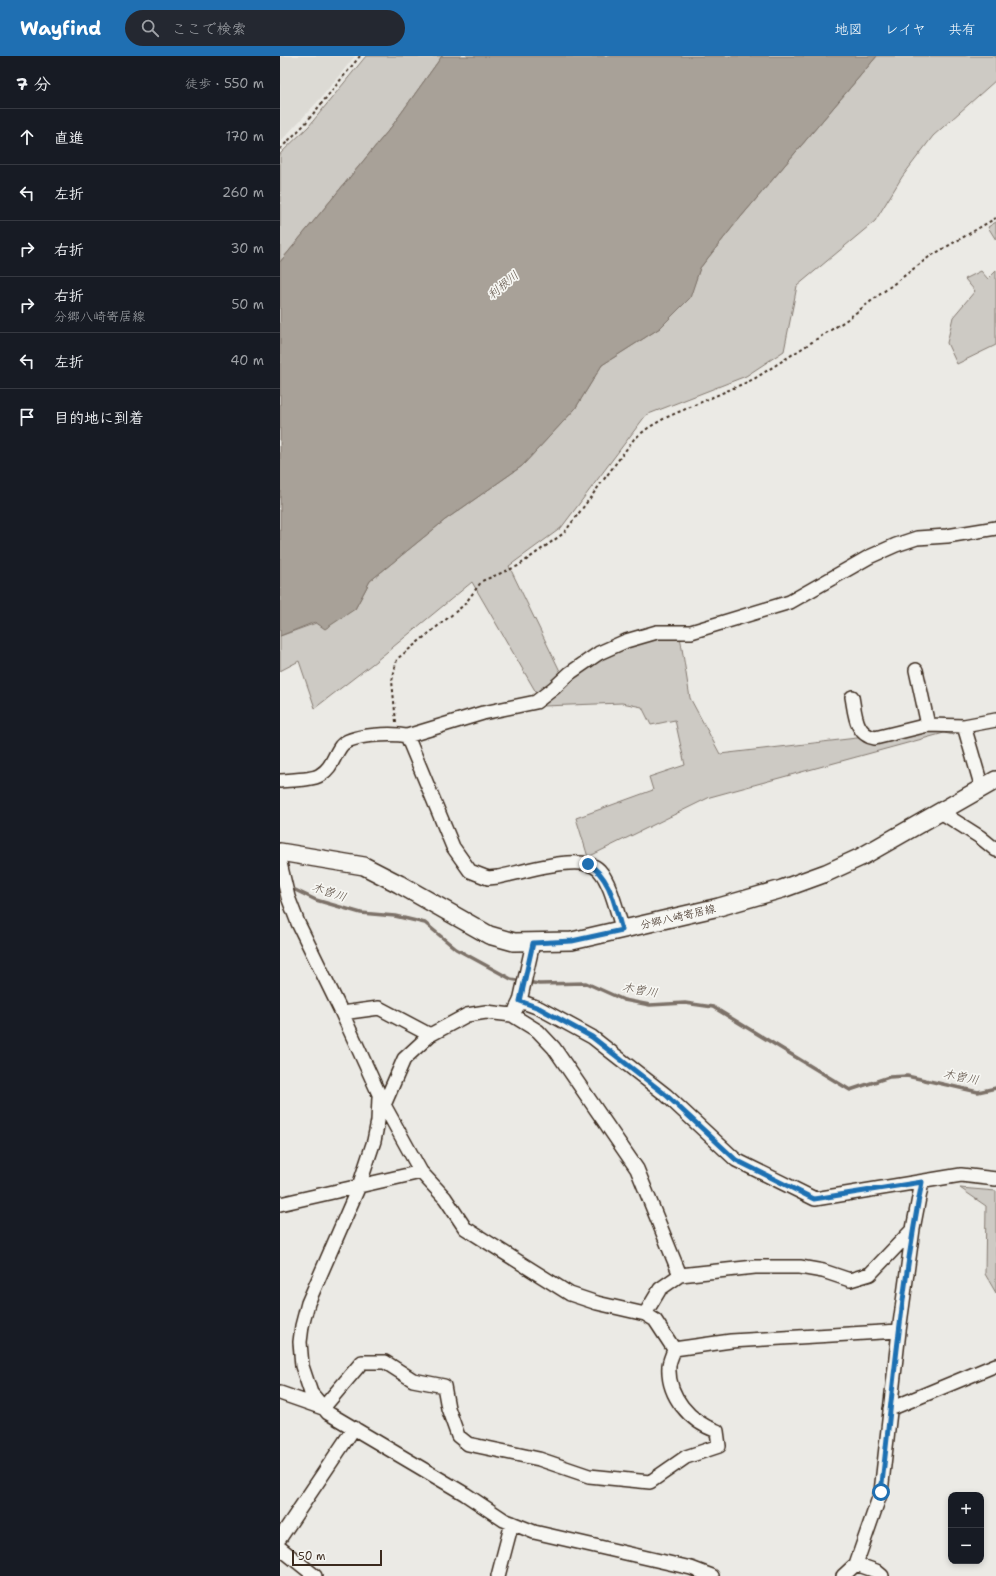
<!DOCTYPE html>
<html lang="ja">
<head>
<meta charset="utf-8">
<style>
	:root { --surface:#171b24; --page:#242831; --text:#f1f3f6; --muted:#9ea1a6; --line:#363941; --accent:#1f6fb2 }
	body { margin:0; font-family:"Shantell Sans","Klee One",sans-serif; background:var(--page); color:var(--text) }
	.controls { position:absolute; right:12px; bottom:12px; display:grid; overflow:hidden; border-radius:8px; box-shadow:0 2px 6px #0003 }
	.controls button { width:36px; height:36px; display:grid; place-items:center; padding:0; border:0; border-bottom:1px solid var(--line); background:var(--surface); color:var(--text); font:20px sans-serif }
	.scale { position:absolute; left:12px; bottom:10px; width:90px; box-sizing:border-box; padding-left:4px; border:2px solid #3b2a1e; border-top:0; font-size:11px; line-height:14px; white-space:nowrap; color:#3b2a1e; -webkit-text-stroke:3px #f6f6f2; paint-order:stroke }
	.stop { position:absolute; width:12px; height:12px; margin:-9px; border:3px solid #1f6fb2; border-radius:50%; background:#fff }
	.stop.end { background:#1f6fb2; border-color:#fff; box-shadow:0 1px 4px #0008 }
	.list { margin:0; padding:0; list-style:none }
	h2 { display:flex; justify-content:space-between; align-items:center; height:52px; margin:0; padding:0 16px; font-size:17px }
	h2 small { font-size:13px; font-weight:400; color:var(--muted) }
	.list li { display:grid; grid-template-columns:26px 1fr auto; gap:12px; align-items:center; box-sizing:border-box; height:56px; padding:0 16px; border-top:1px solid var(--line) }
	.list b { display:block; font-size:15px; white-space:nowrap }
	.list p { margin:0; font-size:13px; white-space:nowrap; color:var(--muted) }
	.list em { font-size:13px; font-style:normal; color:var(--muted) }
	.icon { flex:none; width:22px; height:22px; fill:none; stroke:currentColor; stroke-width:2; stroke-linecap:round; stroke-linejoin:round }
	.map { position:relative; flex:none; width:716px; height:1520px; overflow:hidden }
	header { display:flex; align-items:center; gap:24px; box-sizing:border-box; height:56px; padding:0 20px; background:var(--accent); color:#fff }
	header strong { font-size:19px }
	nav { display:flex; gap:22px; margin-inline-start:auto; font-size:14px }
	.search { width:280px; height:36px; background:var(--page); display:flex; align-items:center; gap:10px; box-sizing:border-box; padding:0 14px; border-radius:22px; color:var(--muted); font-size:15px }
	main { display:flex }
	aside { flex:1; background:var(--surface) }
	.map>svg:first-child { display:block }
	.built { fill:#dcdad4 }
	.green { fill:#cdcac4; stroke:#847a71 }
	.water { fill:#a8a198; stroke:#7c7167 }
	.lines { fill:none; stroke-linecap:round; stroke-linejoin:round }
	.stream { stroke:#7c7167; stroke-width:3.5 }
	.minor-casing { stroke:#3b2a1e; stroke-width:16 }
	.major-casing { stroke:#3b2a1e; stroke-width:20 }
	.path { stroke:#3b2a1e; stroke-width:2; stroke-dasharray:3 3; stroke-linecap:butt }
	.minor { stroke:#f6f6f2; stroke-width:13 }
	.major { stroke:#f6f6f2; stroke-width:17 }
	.route { stroke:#1f6fb2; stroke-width:5 }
	.labels { text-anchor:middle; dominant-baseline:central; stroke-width:3.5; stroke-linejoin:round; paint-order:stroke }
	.street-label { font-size:11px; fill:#3b2a1e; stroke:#f6f6f2 }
	.water-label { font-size:12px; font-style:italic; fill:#615449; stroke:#f6f6f2 }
</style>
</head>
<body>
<header>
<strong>Wayfind</strong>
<div class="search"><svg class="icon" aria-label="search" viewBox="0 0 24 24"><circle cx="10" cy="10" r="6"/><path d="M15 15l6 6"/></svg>ここで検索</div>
<nav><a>地図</a><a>レイヤ</a><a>共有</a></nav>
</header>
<main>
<aside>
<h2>7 分<small>徒歩 · 550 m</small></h2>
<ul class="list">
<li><svg class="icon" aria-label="ahead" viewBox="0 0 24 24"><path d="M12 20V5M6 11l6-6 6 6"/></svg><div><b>直進</b></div><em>170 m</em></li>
<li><svg class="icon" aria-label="left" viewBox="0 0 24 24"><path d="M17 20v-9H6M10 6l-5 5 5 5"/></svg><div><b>左折</b></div><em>260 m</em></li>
<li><svg class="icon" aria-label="right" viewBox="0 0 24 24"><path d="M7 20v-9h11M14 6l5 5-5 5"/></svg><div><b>右折</b></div><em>30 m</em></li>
<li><svg class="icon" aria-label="right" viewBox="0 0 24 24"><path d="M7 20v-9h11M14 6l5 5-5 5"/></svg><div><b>右折</b><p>分郷八崎寄居線</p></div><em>50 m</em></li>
<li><svg class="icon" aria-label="left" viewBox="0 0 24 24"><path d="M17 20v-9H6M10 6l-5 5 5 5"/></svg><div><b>左折</b></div><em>40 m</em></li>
<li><svg class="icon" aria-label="arrive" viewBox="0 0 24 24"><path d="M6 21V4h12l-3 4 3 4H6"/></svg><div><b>目的地に到着</b></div></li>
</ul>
</aside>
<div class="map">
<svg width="716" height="1520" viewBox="0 0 716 1520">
	<rect width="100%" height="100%" fill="#ebeae5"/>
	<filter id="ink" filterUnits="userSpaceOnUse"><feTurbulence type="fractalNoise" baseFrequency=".025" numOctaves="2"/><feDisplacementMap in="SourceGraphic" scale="8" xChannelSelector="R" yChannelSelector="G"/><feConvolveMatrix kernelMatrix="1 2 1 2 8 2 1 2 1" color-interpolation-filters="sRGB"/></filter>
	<g filter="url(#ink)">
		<path class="built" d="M0,0H75L40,43L0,86Z"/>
		<path class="green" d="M86,0H162L112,70L0,206V98L29,70Z
			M597,0H716V24L653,80L622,121L595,165L517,230L504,295L466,320L366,359L281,472L229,510L280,615L289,625L324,602L369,582L400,580L410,642L440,698L662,672L676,676L674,679L664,677L430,741L308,801L296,762L373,734L369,721L405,709L395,664L371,669L362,651L342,647L264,650L192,526L96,605L35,652L19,605L0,615V580L75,553L90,525L165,464L242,410L295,353L322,309L380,272L409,242L420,212L455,168Z
			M716,166V184L708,171Z
			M701,215L708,223L716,215V289L677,308L667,287L673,261L695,235L685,223Z
			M680,1132L716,1135V1237L705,1218L706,1150Z"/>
		<path class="water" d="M162,0H597L455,168L420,212L410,242L380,272L322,309L295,353L242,410L165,464L90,525L75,553L45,573L35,566L0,580V206L112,70Z"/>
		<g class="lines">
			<path class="stream" d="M9,831L36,844L81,857L115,860L145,867L176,893L231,923L241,925
				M247,926L259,928L306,927L344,944L370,949L405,947L433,951L570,1034L609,1021L627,1020L698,1036L716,1032"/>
			<g class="minor-casing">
				<path id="minor" d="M636,614L648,669
					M572,641C575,656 575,679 595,682L648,669L684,670L716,664
					M684,670L702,732
					M127,680L173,791L190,815L208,822L218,821C240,817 301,796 319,814C331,827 337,857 343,874
					M0,725C9,724 33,724 40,719C52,712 53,701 61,690C71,678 113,677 127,680L203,657L256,646L274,632L290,617L319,597L346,585L377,576H411L510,546L589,501L616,489L637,482L667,480L716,472
					M659,755L700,781L716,794
					M0,807L8,841L18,867L62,957L104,1049L141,1116L165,1142L185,1172L290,1238L317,1247L365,1258L375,1264L394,1293C393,1298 389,1305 389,1310C387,1340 410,1366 437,1375L439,1390L406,1401L370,1426L309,1420L259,1403L188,1388L178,1380L168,1352L164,1330L133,1324L105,1306H82L43,1352L0,1337
					M240,945L259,952L312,981L386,1039L456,1104L535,1143L681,1119L716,1123
					M236,953L240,945L253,887
					M62,957L99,952L150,979
					M99,1041L98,1065L94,1085L79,1130L28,1247L22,1270L20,1286L22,1310L31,1337L48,1357L185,1438L224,1464L254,1476L411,1512L432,1520
					M104,1049L124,1003L150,979L187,959L206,956L232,959L258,975L274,992L357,1113L400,1219L475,1211H520L543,1215L570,1224L590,1218L633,1173
					M0,1148L141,1116
					M365,1258L380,1233L400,1219
					M394,1293L451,1285L619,1275
					M610,1353L716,1309
					M0,1482L74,1372
					M0,1492L35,1520
					M576,1508L596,1515L602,1520
					M218,1520L232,1467
					M563,1520L576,1508L601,1436L619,1275L633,1173L642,1126"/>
			</g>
			<g class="major-casing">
				<path id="major" d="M0,796L84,810L119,828L209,879L234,886L292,885L439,851L502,833L546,817L581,801L716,724"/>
			</g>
			<path class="path" d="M0,93L24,69L80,0
				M116,666L112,625L117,603L184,549L202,525L238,510L284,477L354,383L368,372L385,362L474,323L565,265L649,201L716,162"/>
			<use href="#minor" class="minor"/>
			<use href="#major" class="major"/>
		</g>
	</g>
	<g class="lines" filter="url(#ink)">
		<path class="route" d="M308,808C331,821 335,851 342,874L292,885L253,887L240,945L259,952L312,981L386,1039L456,1104L534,1143L642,1126C622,1228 613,1332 601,1436"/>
	</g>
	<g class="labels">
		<g class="street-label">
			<text transform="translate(398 861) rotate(-13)">分郷八崎寄居線</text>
		</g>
		<g class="water-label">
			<text transform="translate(223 229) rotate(-40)">利根川</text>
			<text transform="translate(49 836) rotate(18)">木曽川</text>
			<text transform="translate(360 934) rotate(10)">木曽川</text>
			<text transform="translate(681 1021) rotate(11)">木曽川</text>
		</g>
	</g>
</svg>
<div class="controls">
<button>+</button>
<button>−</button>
</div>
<div class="scale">50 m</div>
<div class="stop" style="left:601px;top:1436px"></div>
<div class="stop end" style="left:308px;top:808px"></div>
</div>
</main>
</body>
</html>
